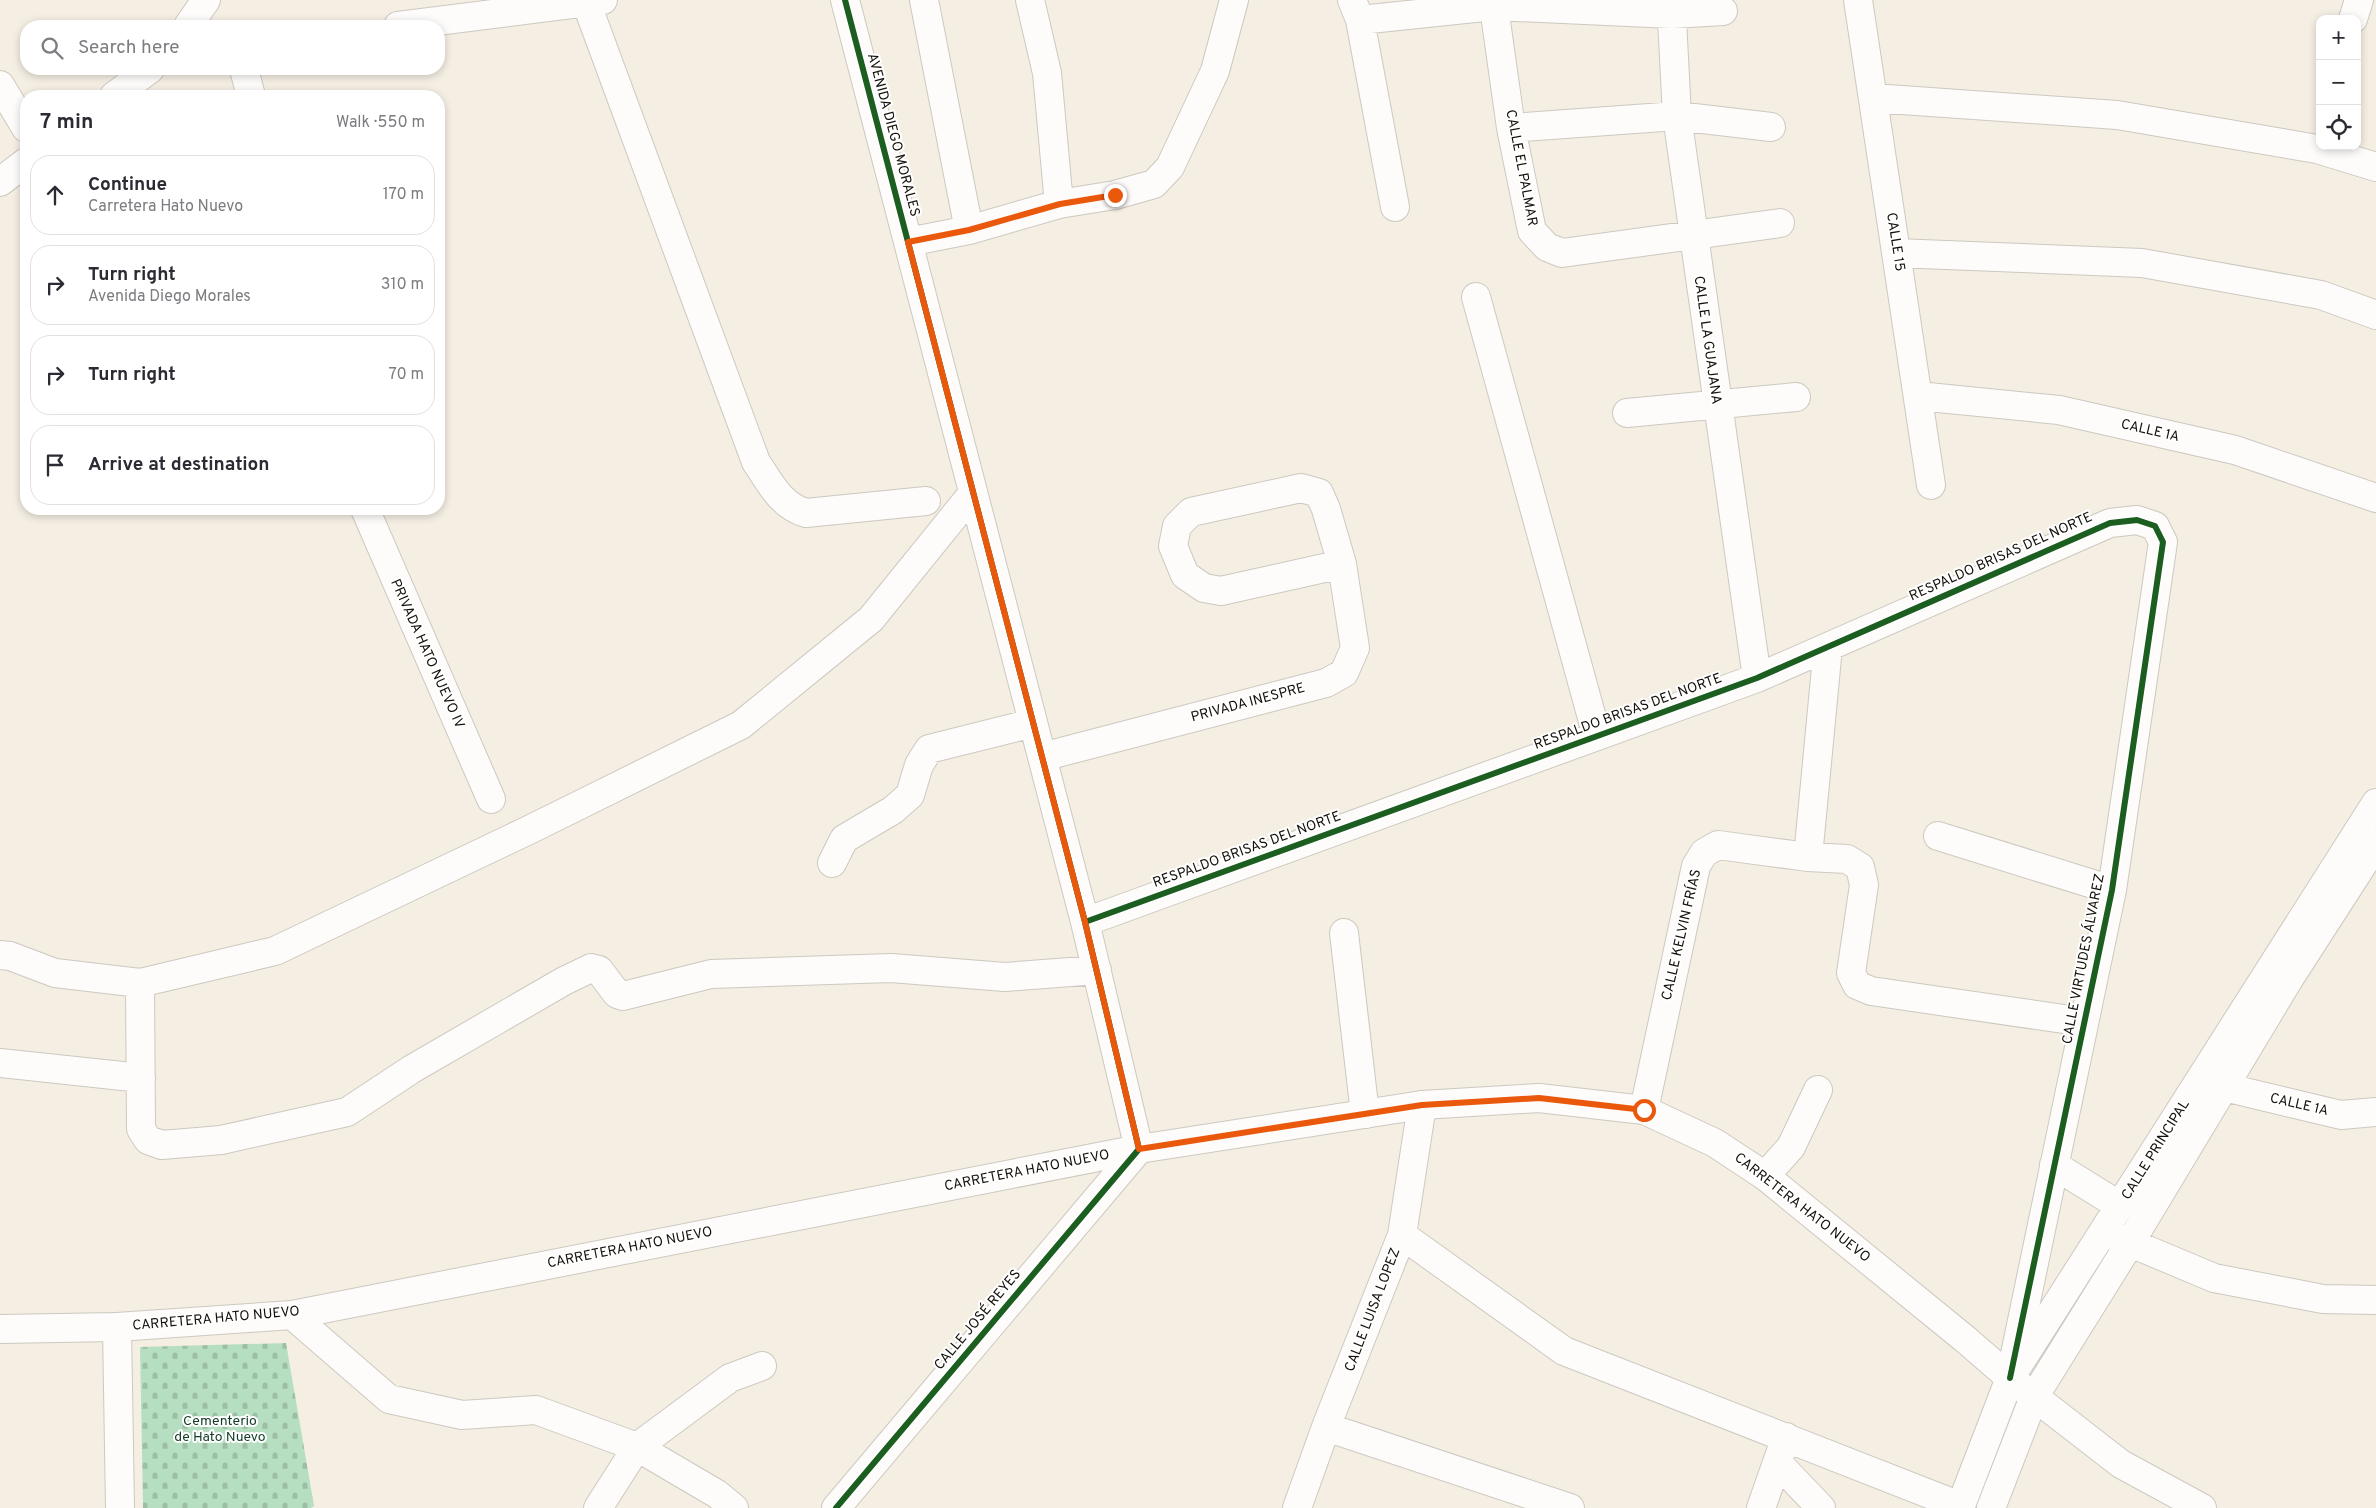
<!DOCTYPE html>
<html lang="en">
<head>
<meta charset="utf-8">
<style>
	:root { --surface:#fff; --page:#f2f2f3; --text:#2b2b33; --muted:#7c7c81; --line:#e1e1e2 }
	body { margin:0; font-family:Overpass,sans-serif; background:var(--page); color:var(--text) }
	.controls { position:absolute; right:15px; top:15px; display:grid; overflow:hidden; border-radius:10px; box-shadow:0 2px 8px #0003 }
	.controls button { width:45px; height:45px; display:grid; place-items:center; padding:0; border:0; border-bottom:1px solid var(--line); background:var(--surface); color:var(--text); font:25px sans-serif }
	.stop { position:absolute; width:15px; height:15px; margin:-11px; border:4px solid #ea580c; border-radius:50%; background:#fff }
	.stop.end { background:#ea580c; border-color:#fff; box-shadow:0 1px 5px #0008 }
	.list { margin:0; padding:0; list-style:none }
	h2 { display:flex; justify-content:space-between; align-items:center; height:65px; margin:0; padding:0 20px; font-size:21px }
	h2 small { font-size:16px; font-weight:400; color:var(--muted) }
	.list li { display:grid; grid-template-columns:32px 1fr auto; gap:15px; align-items:center; box-sizing:border-box; height:80px; margin:0 10px 10px; padding:0 10px; border:1px solid var(--line); border-radius:20px }
	.list b { display:block; font-size:19px; white-space:nowrap }
	.list p { margin:0; font-size:16px; white-space:nowrap; color:var(--muted) }
	.list em { font-size:16px; font-style:normal; color:var(--muted) }
	.icon { flex:none; width:28px; height:28px; fill:none; stroke:currentColor; stroke-width:2; stroke-linecap:round; stroke-linejoin:round }
	.map { position:relative; flex:none; width:2376px; height:1508px; overflow:hidden }
	.search { position:absolute; background:var(--surface); box-shadow:0 2px 8px #0003; left:20px; top:20px; width:425px; height:55px; display:flex; align-items:center; gap:12px; box-sizing:border-box; padding:0 18px; border-radius:20px; color:var(--muted); font-size:19px }
	.panel { position:absolute; background:var(--surface); box-shadow:0 2px 8px #0003; left:20px; top:90px; width:425px; height:425px; border-radius:20px }
	.map>svg:first-child { display:block }
	.cemetery { fill:url(#cemetery-stones) }
	.lines { fill:none; stroke-linecap:round; stroke-linejoin:round }
	.minor-casing { stroke:#cdc9c0; stroke-width:30 }
	.major-casing { stroke:#cdc9c0; stroke-width:30 }
	.minor { stroke:#fdfcfb; stroke-width:28 }
	.major { stroke:#fdfcfb; stroke-width:28 }
	.cycleway-casing { stroke:#fff; stroke-width:9 }
	.cycleway { stroke:#1b5e20; stroke-width:6 }
	.route { stroke:#ea580c; stroke-width:6 }
	.labels { text-anchor:middle; dominant-baseline:central; stroke-width:4; stroke-linejoin:round; paint-order:stroke }
	.street-label { font-size:14px; fill:#14110a; stroke:#fff }
	.park-label { font-size:14px; fill:#113c26; stroke:#fff }
</style>
</head>
<body>
<div class="map">
<svg width="2376" height="1508" viewBox="0 0 2376 1508">
	<defs>
		<pattern id="cemetery-stones" width="16" height="16" patternUnits="userSpaceOnUse" patternTransform="scale(1.25)"><rect width="16" height="16" fill="#b6dfc1"/><path d="M2 7V4a2 2 0 0 1 4 0v3zM10 15v-3a2 2 0 0 1 4 0v3z" fill="#9cbea4"/></pattern>
	</defs>
	<rect width="100%" height="100%" fill="#f4eee3"/>
	<path class="cemetery" d="M286,1343L314,1506L311,1508H143L140,1347Z"/>
	<g class="lines">
		<g class="minor-casing">
			<path id="minor" d="M924,0L969,230
				M1030,0L1047,73L1059,204
				M1352,0L1360,20L1395,207
				M1493,0L1511,128L1532,231L1547,247L1562,253L1780,223
				M1671,0L1677,116L1757,678
				M1858,0L1931,485
				M586,2L756,462C770,483 781,506 806,513L926,501
				M2353,19L2359,0
				M1360,20L1494,6L1672,14L1723,11
				M188,26L206,0
				M398,26L603,0
				M244,69L251,96
				M0,85L26,128
				M114,96L150,69
				M1873,98L2117,115L2317,149L2376,167
				M1511,128L1677,116L1771,127
				M0,182L26,162
				M908,242L969,230L1059,204L1115,195L1154,184L1170,167L1215,71L1234,0
				M1896,253L2142,263L2321,295L2376,315
				M1476,297L1597,736
				M1918,396L2059,410L2235,450L2376,498
				M1627,413L1796,397
				M365,509L491,799
				M1042,757L1326,683L1344,673L1355,648L1342,564L1326,509L1319,493L1301,488L1191,512L1177,526L1173,546L1185,575L1204,588L1221,591L1342,564
				M1938,836L2112,890
				M1808,857L1828,647
				M832,863L844,839L893,810L910,795L919,765L929,749L1033,723
				M1085,922L1757,678L2110,523L2137,520L2155,526L2163,542L2112,890L2010,1378
				M1344,933L1365,1114
				M0,955L10,956L55,973L140,983L275,951L531,829L741,725L871,619L973,493
				M140,983L141,1129L148,1140L162,1145L221,1140L347,1112L412,1069L564,981L591,968L599,970L617,994L623,996L711,974L891,968L1005,977L1097,970
				M0,1063L141,1078
				M2224,1087L2341,1115L2376,1112
				M1644,1110L1696,866L1704,853L1718,845L1808,857L1847,859L1860,867L1864,885L1851,973L1857,985L1871,991L2084,1022
				M2054,1165L2120,1206
				M1765,1176L1791,1147L1818,1090
				M1402,1235L1564,1351L1960,1506
				M2114,1236L2214,1278L2323,1299L2376,1300
				M292,1315L389,1399L462,1415L536,1410L637,1447L717,1494L734,1508
				M117,1327L120,1508
				M1326,1427L1570,1508
				M1777,1462L1821,1508
				M598,1508L637,1447L730,1378L762,1366
				M836,1508L1139,1149L1085,922L845,0
				M1297,1508L1326,1427L1402,1235L1422,1105
				M1761,1508L1786,1437
				M1960,1508L2010,1378L2376,803
				M1991,1508L2034,1397L2130,1243L2289,979L2376,844"/>
		</g>
		<g class="major-casing">
			<path id="major" d="M0,1329L117,1327L292,1315L1139,1149L1422,1105L1539,1098L1644,1110L1715,1143L1765,1176L1965,1339L2010,1378L2121,1464L2202,1508"/>
		</g>
		<use href="#minor" class="minor"/>
		<use href="#major" class="major"/>
		<g class="cycleway-casing">
			<path id="cycleway" d="M1085,922L1757,678L2110,523L2137,520L2155,526L2163,542L2112,890L2010,1378
				M836,1508L1139,1149L1085,922L845,0"/>
		</g>
		<use href="#cycleway" class="cycleway"/>
	</g>
	<g class="lines">
		<path class="route" d="M1115,195L1060,204L969,230L908,242L1085,922L1139,1149L1422,1105L1539,1098L1644,1110"/>
	</g>
	<g class="labels">
		<g class="street-label">
			<text transform="translate(893 135) rotate(75)">AVENIDA DIEGO MORALES</text>
			<text transform="translate(1521 168) rotate(79)">CALLE EL PALMAR</text>
			<text transform="translate(1895 242) rotate(81)">CALLE 15</text>
			<text transform="translate(1707 340) rotate(82)">CALLE LA GUAJANA</text>
			<text transform="translate(2150 431) rotate(13)">CALLE 1A</text>
			<text transform="translate(2001 557) rotate(-24)">RESPALDO BRISAS DEL NORTE</text>
			<text transform="translate(427 654) rotate(66)">PRIVADA HATO NUEVO IV</text>
			<text transform="translate(1248 703) rotate(-15)">PRIVADA INESPRE</text>
			<text transform="translate(1628 712) rotate(-20)">RESPALDO BRISAS DEL NORTE</text>
			<text transform="translate(1247 850) rotate(-20)">RESPALDO BRISAS DEL NORTE</text>
			<text transform="translate(1682 935) rotate(-77)">CALLE KELVIN FRÍAS</text>
			<text transform="translate(2084 959) rotate(-79)">CALLE VIRTUDES ÁLVAREZ</text>
			<text transform="translate(2299 1105) rotate(13)">CALLE 1A</text>
			<text transform="translate(2156 1150) rotate(-58)">CALLE PRINCIPAL</text>
			<text transform="translate(1027 1171) rotate(-11)">CARRETERA HATO NUEVO</text>
			<text transform="translate(1802 1208) rotate(38)">CARRETERA HATO NUEVO</text>
			<text transform="translate(630 1248) rotate(-11)">CARRETERA HATO NUEVO</text>
			<text transform="translate(1373 1310) rotate(-69)">CALLE LUISA LOPEZ</text>
			<text transform="translate(216 1319) rotate(-5)">CARRETERA HATO NUEVO</text>
			<text transform="translate(978 1320) rotate(-50)">CALLE JOSÉ REYES</text>
		</g>
		<g class="park-label">
			<text x="220" y="1421">Cementerio<tspan x="220" dy="16">de Hato Nuevo</tspan></text>
		</g>
	</g>
</svg>
<div class="controls">
<button>+</button>
<button>−</button>
<button><svg class="icon" aria-label="locate" viewBox="0 0 24 24"><circle cx="12" cy="12" r="6"/><path d="M12 2v4M12 18v4M2 12h4M18 12h4"/></svg></button>
</div>
<div class="stop" style="left:1644px;top:1110px"></div>
<div class="stop end" style="left:1115px;top:195px"></div>
<div class="search"><svg class="icon" aria-label="search" viewBox="0 0 24 24"><circle cx="10" cy="10" r="6"/><path d="M15 15l6 6"/></svg>Search here</div>
<section class="panel">
<h2>7 min<small>Walk · 550 m</small></h2>
<ul class="list">
<li><svg class="icon" aria-label="ahead" viewBox="0 0 24 24"><path d="M12 20V5M6 11l6-6 6 6"/></svg><div><b>Continue</b><p>Carretera Hato Nuevo</p></div><em>170 m</em></li>
<li><svg class="icon" aria-label="right" viewBox="0 0 24 24"><path d="M7 20v-9h11M14 6l5 5-5 5"/></svg><div><b>Turn right</b><p>Avenida Diego Morales</p></div><em>310 m</em></li>
<li><svg class="icon" aria-label="right" viewBox="0 0 24 24"><path d="M7 20v-9h11M14 6l5 5-5 5"/></svg><div><b>Turn right</b></div><em>70 m</em></li>
<li><svg class="icon" aria-label="arrive" viewBox="0 0 24 24"><path d="M6 21V4h12l-3 4 3 4H6"/></svg><div><b>Arrive at destination</b></div></li>
</ul>
</section>
</div>
</body>
</html>
